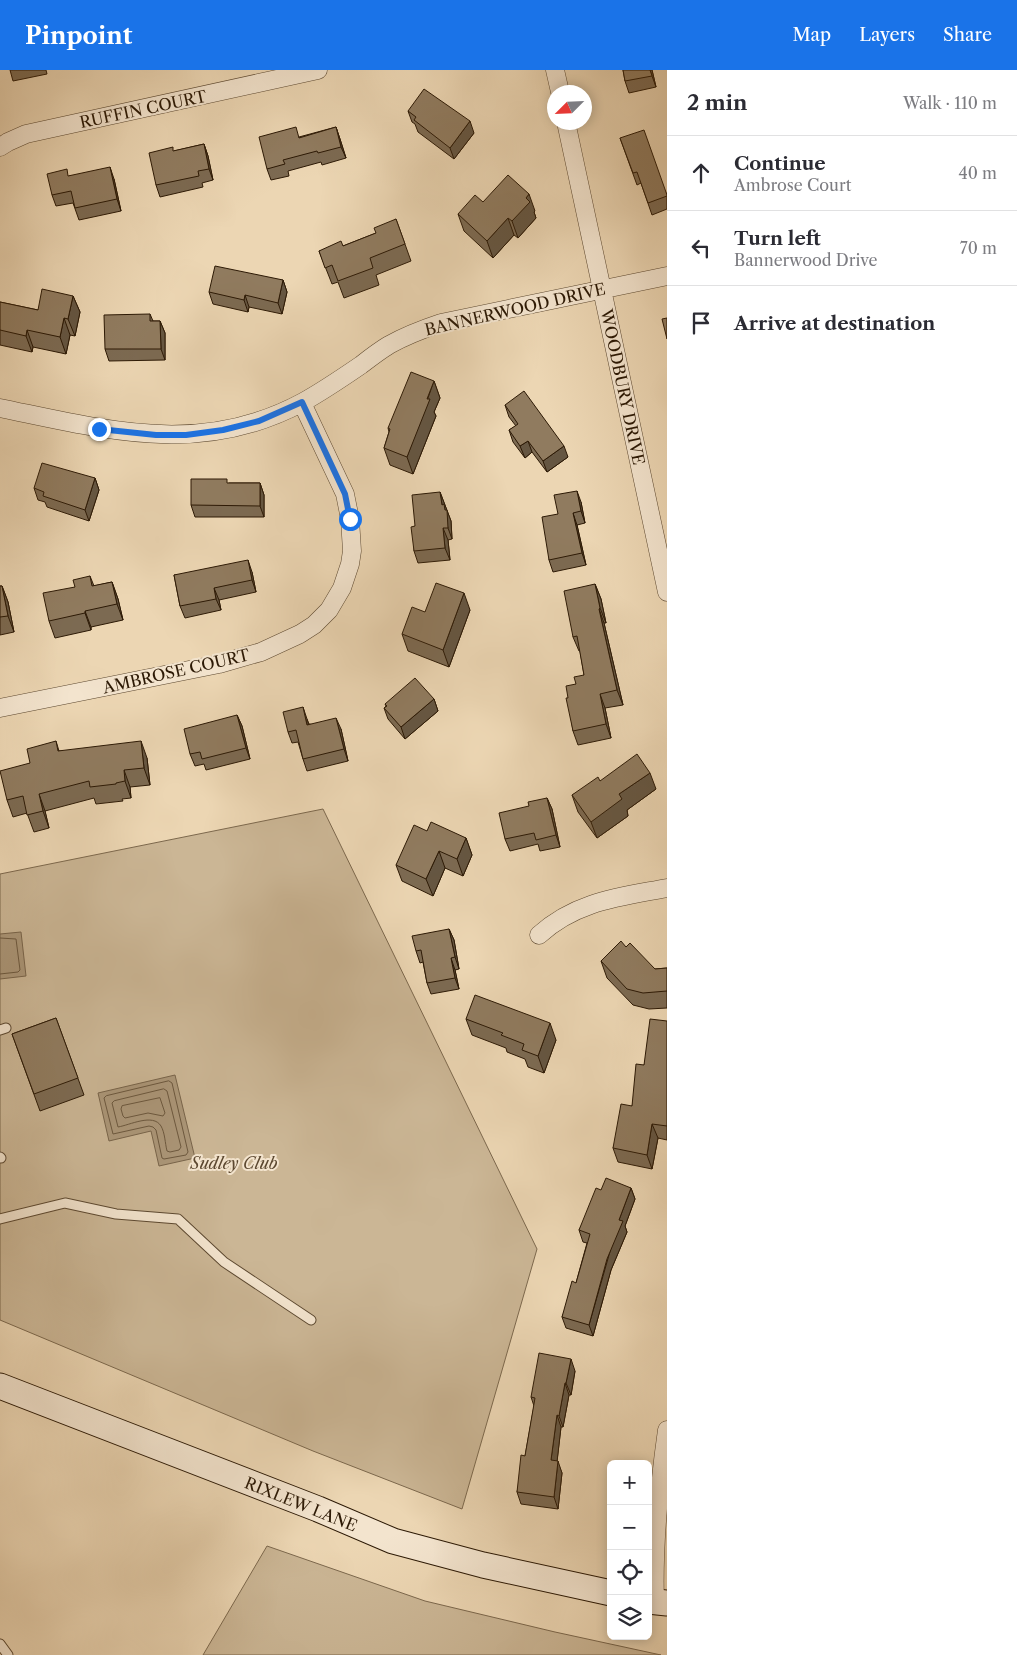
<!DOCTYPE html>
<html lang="en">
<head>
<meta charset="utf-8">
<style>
	:root { --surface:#fff; --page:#f7f7f7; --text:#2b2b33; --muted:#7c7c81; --line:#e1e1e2; --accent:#1a73e8 }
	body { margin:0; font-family:"Libre Caslon Text",serif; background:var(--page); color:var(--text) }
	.controls { position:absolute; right:15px; bottom:15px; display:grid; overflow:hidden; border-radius:8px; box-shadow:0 2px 12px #0003 }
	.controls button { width:45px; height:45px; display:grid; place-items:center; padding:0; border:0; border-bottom:1px solid var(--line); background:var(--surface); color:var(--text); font:25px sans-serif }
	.compass { position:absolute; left:547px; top:15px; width:45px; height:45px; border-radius:50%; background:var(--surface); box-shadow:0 2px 12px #0003; rotate:246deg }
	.stop { position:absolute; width:15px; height:15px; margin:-11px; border:4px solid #1a73e8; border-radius:50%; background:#fff }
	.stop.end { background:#1a73e8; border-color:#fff; box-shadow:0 1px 5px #0008 }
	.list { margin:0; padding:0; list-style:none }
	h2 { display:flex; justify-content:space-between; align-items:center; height:65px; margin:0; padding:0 20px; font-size:21px }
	h2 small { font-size:16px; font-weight:400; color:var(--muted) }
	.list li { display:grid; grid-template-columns:32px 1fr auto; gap:15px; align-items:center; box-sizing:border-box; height:75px; padding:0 20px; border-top:1px solid var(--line) }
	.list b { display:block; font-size:19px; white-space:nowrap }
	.list p { margin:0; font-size:16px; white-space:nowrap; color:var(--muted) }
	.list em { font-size:16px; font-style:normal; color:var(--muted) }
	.icon { flex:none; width:28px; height:28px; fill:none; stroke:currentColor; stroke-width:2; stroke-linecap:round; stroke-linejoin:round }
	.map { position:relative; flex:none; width:667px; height:1585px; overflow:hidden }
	header { display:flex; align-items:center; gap:30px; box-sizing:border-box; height:70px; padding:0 25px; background:var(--accent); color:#fff }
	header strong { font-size:24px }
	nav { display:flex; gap:28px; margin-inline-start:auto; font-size:18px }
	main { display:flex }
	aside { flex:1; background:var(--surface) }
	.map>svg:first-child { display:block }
	.green { fill:#cbb695; stroke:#7c684d }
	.water { fill:#ab9678; stroke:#78644a }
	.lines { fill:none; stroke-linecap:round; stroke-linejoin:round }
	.shore { stroke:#6c583e; stroke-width:1 }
	.lane-casing { stroke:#5c4830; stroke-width:11 }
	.street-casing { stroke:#5c4830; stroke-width:19 }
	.secondary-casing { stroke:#2c1905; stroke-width:27 }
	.lane { stroke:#f3e4ce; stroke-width:9 }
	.street { stroke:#f3e4ce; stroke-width:18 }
	.secondary { stroke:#f3e4ce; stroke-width:25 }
	.wall { fill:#7c6a52; stroke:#2c1905 }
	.shaded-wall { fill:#655642; stroke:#2c1905 }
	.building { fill:#907b5f; stroke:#2c1905 }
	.route { stroke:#1a73e8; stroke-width:6 }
	.labels { text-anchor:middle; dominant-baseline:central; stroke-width:4; stroke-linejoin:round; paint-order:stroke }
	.street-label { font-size:16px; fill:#2c1905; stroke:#f3e4ce }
	.park-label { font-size:16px; font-style:italic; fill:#5c4830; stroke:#f3e4ce }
</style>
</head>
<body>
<header>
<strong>Pinpoint</strong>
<nav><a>Map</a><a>Layers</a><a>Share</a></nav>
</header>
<main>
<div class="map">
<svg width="667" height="1585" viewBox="0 0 667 1585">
	<rect width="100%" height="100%" fill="#ecd6b3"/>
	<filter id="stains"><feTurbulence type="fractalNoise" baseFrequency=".004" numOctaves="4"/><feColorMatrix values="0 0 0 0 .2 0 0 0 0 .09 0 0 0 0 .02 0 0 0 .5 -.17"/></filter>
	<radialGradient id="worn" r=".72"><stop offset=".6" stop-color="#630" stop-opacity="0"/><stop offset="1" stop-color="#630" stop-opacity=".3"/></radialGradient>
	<path class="green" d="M323,739L537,1179L462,1439L313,1381L0,1250V804Z
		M267,1476L425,1531L555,1562L661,1585H203Z"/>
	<path class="water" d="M21,862L26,906L0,909V864Z
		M175,1005L195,1088L159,1096L151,1061L109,1071L98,1023Z"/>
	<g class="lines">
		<path class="shore" d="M0,868L16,869L20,900L18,902L0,904
			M169,1011L172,1013L188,1082L186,1085L164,1089L162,1088L156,1060L153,1057L149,1056L113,1064L104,1028L106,1026Z
			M164,1019L167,1021L181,1077L179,1080L170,1082L167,1081C165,1073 165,1063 161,1056C153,1043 130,1055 118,1057L112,1033L114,1031Z
			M160,1028L165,1043L163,1046L148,1043L125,1048L123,1046L121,1039L122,1036Z"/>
		<g class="lane-casing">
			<path id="lane" d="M0,960L6,958
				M0,1087L1,1088
				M0,1149L65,1133L116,1144L178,1149L224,1192L311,1250
				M0,1574L8,1585"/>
		</g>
		<g class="street-casing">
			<path id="street" d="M555,0L560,22
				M566,52L667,522
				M0,77L8,72L26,64L318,0
				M0,338C107,360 201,387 303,332C323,321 342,308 361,295C370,288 379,281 389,275C405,266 423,259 441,253L667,206
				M0,638L219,594L261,582L300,564L314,555L329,540L342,518L350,494L352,481L350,449L345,424L302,333
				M539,865C576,831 620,827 667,818
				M655,1532C653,1475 659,1417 667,1360"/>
		</g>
		<g class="secondary-casing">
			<path id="secondary" d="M0,1316L318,1439L393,1471L483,1495L611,1523
				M648,1531L667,1533"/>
		</g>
		<use href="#lane" class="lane"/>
		<use href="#street" class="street"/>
		<use href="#secondary" class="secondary"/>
	</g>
	<path class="wall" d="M10,0H46L47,4L13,11Z
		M623,0H652L656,17L629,23L625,11Z
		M408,41L474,63L454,89L418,62L415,54L412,52Z
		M336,57L340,69L346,88L322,95L321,92L288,101L289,106L271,110L267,99L299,67Z
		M620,68L667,124V139L652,145L641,113L637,115Z
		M204,74L208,86L213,110L202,113L203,117L160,127L156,115L174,81Z
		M69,106L114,109L121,141L79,150L73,133L56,136L52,125Z
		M483,132L535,141L534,142L536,148L518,168L514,165L493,188L464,161L458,144Z
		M396,149L411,191L376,205L379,215L344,228L338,212L332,214L319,181L343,176L376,163Z
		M283,210L287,222L282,244L249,237L248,242L213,234L209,222Z
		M73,226L80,242L75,266L70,265L66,284L33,277L32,282L0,275V232L38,240Z
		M150,244L153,251H160L165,263V290L109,291L105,279Z
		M434,311L440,328L434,342L436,346L413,404L390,395L384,378L389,362L388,358Z
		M505,335L568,387L547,402L532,382L525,388L513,372L509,360L516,356L509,347Z
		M95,408L99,420L89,451L47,437L45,432L38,430L34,418Z
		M229,413H260L264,425V447H195L191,435Z
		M440,422L451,451L452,469L448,470L450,490L418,493L414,481L415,456Z
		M581,432L585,453L577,455L586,495L553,502L549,490L558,444Z
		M252,502L256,522L219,530L221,540L185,548L180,536L174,505Z
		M90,506L94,516L112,512L118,529L123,550L91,557V560L55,568L49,551L75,517Z
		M595,514L601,529L606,553H604L623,635L605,638L611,668L578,675L573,661L568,628L576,614L584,605L580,581H579L573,567Z
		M0,516H2L8,532L14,562L0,565Z
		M470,540L449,597L408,581L402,564L425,542Z
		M434,629L438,641L405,669L388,649L384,638L386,636L385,634Z
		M237,645L242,656L250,689L206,700L204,694L195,696L190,684Z
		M307,649L309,654L341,659L348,691L307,701L303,689L298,672L292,673L288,662Z
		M56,671L59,681L147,688L150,715L130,717L131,728L122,729L123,731L96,734L94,728L45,741L49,758L34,762L27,743L13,747L7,730L30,693Z
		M600,711L656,719L627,740L628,746L597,768L578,742L572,725Z
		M547,728L552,739L560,777L540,781L538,774L510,781L505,769L529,736Z
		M427,761L466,768L472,785L463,806L445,798L433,826L402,811L396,795Z
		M449,859L454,870L459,899L455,900L459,919L431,924L427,913L423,892L420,893L416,881Z
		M626,877L655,899L667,898V938L649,939L633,935L607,908L601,891Z
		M56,948L84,1025L40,1041L12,964Z
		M466,949L556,970L544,1003L528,997L525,989L507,982L506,978L472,965Z
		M667,951V1070L658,1068L652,1099L618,1092L613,1078L632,1036L644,995Z
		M631,1118L635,1129L625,1156L627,1162L611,1200L593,1266L566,1258L562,1247L576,1213L587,1173L583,1172L579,1160L601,1120Z
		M575,1301L571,1325H569L563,1357H561L557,1391L562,1403L558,1439L521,1434L517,1422L525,1386L534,1336L531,1327Z"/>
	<path class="shaded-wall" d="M650,0H652L656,17L652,6Z
		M470,51L474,63L454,89L450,78Z
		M336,57L340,69L346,88L341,77Z
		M204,74L208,86L213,110L209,99Z
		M110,97L114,109L121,141L117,129Z
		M529,124L535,141L534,142L536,148L518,168L512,151L526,128Z
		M508,148L514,165L493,188L487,171Z
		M283,210L287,222L282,244L278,233Z
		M245,225L249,237L248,242L244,230Z
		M73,226L80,242L75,266L68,249Z
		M64,248L70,265L66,284L60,267Z
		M160,251L165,263V290L161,279Z
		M27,260L33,277L32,282L26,266Z
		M434,311L440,328L434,342L436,346L413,404L407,387Z
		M528,371L532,382L525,388L520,376Z
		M564,376L568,387L547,402L543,391Z
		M95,408L99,420L89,451L85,440Z
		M260,413L264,425V447L260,436Z
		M577,421L581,432L585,453L581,441Z
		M440,422L451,451L452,469L448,458L442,435Z
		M573,443L577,455L586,495L582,483Z
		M443,458L448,470L450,490L445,478Z
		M248,490L252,502L256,522L252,510Z
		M112,512L118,529L123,550L117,534Z
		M595,514L601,529L606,553L600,538Z
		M2,516L8,532L14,562L8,546Z
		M214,518L219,530L221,540L216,529Z
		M464,523L470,540L449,597L443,580Z
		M599,539L604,553L623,635L617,620Z
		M85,541L91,557V560L85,543Z
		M600,624L605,638L611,668L606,654Z
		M434,629L438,641L405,669L401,657Z
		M303,637L307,649L312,666L307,655Z
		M237,645L242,656L250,689L246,678Z
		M336,648L341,659L348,691L344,679Z
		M141,671L147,688L150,715L144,698Z
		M124,700L130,717L131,728L125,711Z
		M650,703L656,719L627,740L628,746L597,768L591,752L619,724Z
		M39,724L45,741L49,758L43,741Z
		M547,728L552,739L560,777L556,765Z
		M466,768L472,785L463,806L457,789Z
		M439,781L445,798L433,826L426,809Z
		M449,859L454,870L459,899L455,887Z
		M451,888L455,900L459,919L455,908Z
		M550,953L556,970L544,1003L538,986Z
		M652,1054L658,1068L652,1099L647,1085Z
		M631,1118L635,1129L625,1156L627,1162L611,1200L593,1266L589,1255L619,1150Z
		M571,1289L575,1301L571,1325L566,1313Z
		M565,1313L569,1325L563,1357L559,1346Z
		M557,1345L561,1357L556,1401L551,1390Z
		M558,1391L562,1403L558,1439L554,1427Z"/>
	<path class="building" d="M623,0H650L652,6L625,11Z
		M424,19L470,51L450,78L414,50L416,47L408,41Z
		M296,57L299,68L336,57L341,77L318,83L317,81L283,90L285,94L267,99L259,67Z
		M644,60L667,125V126L648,133L637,102L633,103L620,68Z
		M204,74L209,99L198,101L199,106L156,115L149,83L173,77V81Z
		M110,97L117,129L75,138L71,121L52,125L47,104L67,99L68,106Z
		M508,105L529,124L526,128L530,132L512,151L508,148L487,171L458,144L475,125L483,132Z
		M396,149L405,174L370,188L373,198L338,211L332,195L325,198L319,181L341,171L343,176L376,163L374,158Z
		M215,196L283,210L278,233L245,225L244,230L209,222Z
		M42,219L73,226L68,249L64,248L60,267L27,260L26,266L0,260V232L38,240Z
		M150,244V251H160L161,279H105L104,245Z
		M667,248V269L662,249Z
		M411,302L434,311L427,329H430L407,387L384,378L390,359L388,358Z
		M524,321L564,376L543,391L528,371L520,376L509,360L518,354L505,335Z
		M42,393L95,408L85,440L43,426L44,422L34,418Z
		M191,409H227V413H260V436L191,435Z
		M577,421L581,441L573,443L582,483L549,490L542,447L558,444L554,425Z
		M440,422L442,435L444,434L445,440H447L448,458H443L445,478L414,481L411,457L415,456L412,425Z
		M248,490L252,510L214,518L216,529L180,536L174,505Z
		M90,506L92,516L112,512L117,534L85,541V543L49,551L43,523L75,517L73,510Z
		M436,513L464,523L443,580L402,564L412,537L425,542Z
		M595,514L600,538L599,539L617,620L600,624L606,654L573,661L566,628H568L566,616L576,614L574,607L584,605L577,566L573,567L564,521Z
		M0,516H2L8,546L0,547Z
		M415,608L434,629L401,657L384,638L387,636L385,634Z
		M303,637L307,655L336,648L344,679L303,689L296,660L288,662L283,642Z
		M237,645L246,678L202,689L200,682L190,684L184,659Z
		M56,671L58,681L141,671L144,698L124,700L125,711L116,713V714L90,717L89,711L39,724L43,741L27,745L23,726L7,730L0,701L30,693L27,679Z
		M637,684L650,703L619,724L622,729L591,752L572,725L598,707L600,711Z
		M547,728L556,765L536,770L534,763L505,769L499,743L529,736L528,732Z
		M431,752L466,768L457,789L439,781L426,809L396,795L414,755L427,761Z
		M449,859L455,887L451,888L455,908L427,913L421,880L416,881L412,866Z
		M621,871L626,877L630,873L655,899L667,898V921L643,923L627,919L601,891Z
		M475,925L550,953L538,986L522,980L524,974L501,965L503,963L466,949Z
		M56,948L78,1008L34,1024L12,964Z
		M650,949L667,951V1056L652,1054L647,1085L613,1078L621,1034L632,1036L636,994L644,995Z
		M606,1108L631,1118L619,1150L623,1151L607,1189L589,1255L562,1247L572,1211L576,1213L590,1164L579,1160L596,1118L601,1120Z
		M539,1283L571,1289L566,1313H565L559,1346L557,1345L551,1390L558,1391L554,1427L517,1422L521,1385L525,1386L535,1328L531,1327Z"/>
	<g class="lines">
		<path class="route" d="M99,359L156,365H186L223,360L259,351L302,332L345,424L350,449"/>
	</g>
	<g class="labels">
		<g class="street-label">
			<text transform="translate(143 39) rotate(-12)">RUFFIN COURT</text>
			<text transform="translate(515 239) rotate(-13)">BANNERWOOD DRIVE</text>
			<text transform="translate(623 317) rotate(78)">WOODBURY DRIVE</text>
			<text transform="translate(176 601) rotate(-13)">AMBROSE COURT</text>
			<text transform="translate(301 1434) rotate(22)">RIXLEW LANE</text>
		</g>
		<g class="park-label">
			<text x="234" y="1093">Sudley Club</text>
		</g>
	</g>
	<rect width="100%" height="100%" filter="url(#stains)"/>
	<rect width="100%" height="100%" fill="url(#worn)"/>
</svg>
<div class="controls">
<button>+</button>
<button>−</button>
<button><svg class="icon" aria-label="locate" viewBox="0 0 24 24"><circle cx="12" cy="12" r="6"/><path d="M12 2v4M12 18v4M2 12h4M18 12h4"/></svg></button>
<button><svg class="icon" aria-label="layers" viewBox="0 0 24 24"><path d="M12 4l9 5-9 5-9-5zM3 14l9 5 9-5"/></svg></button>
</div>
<svg class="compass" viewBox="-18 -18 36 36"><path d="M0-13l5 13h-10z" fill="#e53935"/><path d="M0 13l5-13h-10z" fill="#7c7c81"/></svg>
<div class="stop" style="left:350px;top:449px"></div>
<div class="stop end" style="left:99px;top:359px"></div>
</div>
<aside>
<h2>2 min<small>Walk · 110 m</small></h2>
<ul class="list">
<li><svg class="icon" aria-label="ahead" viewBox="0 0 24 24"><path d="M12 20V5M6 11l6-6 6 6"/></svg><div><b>Continue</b><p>Ambrose Court</p></div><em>40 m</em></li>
<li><svg class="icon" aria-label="left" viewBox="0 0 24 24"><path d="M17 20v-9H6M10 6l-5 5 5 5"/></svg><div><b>Turn left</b><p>Bannerwood Drive</p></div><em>70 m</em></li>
<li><svg class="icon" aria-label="arrive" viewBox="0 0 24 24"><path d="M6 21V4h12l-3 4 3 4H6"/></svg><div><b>Arrive at destination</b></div></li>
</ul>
</aside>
</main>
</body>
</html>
